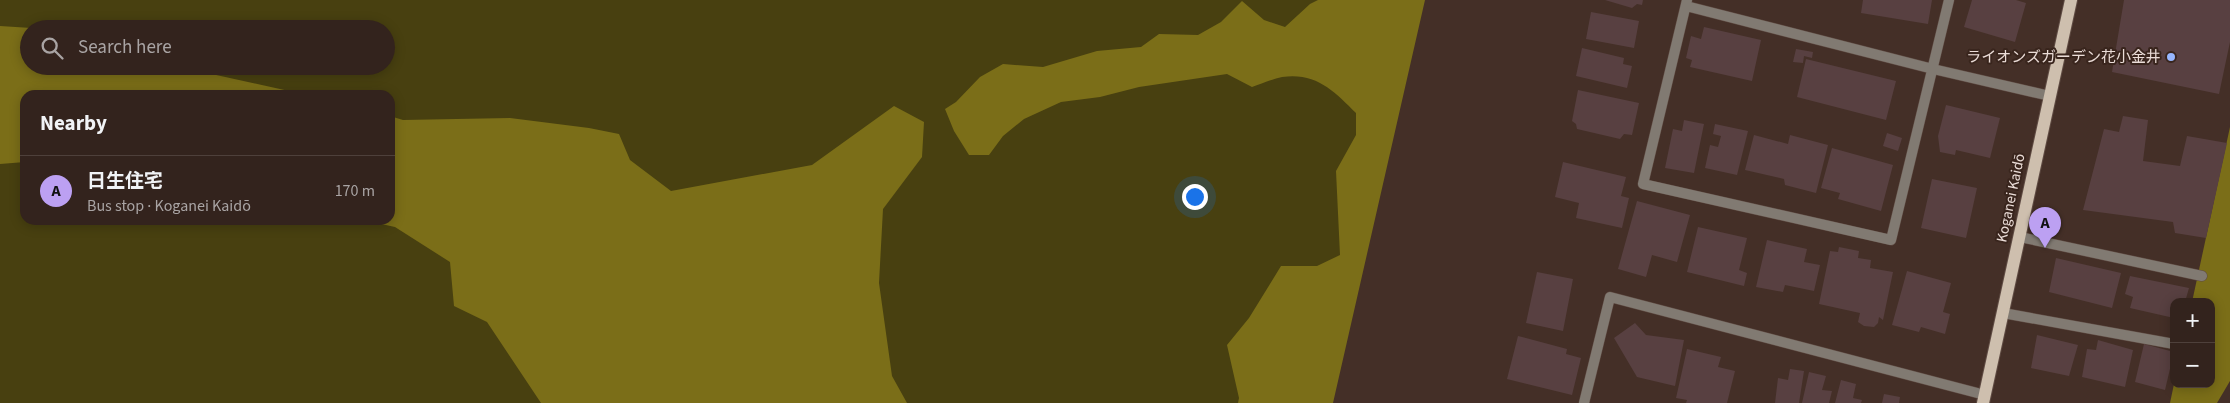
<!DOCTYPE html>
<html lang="en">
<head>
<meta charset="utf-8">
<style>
	:root { --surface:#33231d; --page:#3b2b26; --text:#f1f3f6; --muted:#a9a4a4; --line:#4e403b; --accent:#bca0f2 }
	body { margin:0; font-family:"Source Sans 3","Noto Sans JP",sans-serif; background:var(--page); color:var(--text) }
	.controls { position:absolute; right:15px; bottom:15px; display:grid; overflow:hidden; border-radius:10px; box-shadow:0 2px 12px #0003 }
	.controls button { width:45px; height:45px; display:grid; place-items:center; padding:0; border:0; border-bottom:1px solid var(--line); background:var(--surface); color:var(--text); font:25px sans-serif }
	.you { position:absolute; left:1194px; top:196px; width:18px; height:18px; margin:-12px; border:4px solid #fff; border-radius:50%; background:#1a73e8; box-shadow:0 0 0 8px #1a73e833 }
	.badge { display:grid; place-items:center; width:32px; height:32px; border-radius:50%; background:var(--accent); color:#111; font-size:16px; font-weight:700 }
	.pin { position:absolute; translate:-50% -41px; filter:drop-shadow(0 1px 2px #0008) }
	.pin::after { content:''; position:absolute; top:26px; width:18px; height:15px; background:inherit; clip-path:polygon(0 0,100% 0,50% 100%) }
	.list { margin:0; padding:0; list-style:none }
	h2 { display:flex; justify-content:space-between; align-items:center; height:65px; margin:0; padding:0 20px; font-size:21px }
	h2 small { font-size:16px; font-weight:400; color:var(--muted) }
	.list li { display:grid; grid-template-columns:32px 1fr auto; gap:15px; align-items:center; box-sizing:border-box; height:70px; padding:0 20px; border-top:1px solid var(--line) }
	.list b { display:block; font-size:19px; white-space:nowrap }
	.list p { margin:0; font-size:16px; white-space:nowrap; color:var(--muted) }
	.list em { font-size:16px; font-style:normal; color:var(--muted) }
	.icon { flex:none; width:28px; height:28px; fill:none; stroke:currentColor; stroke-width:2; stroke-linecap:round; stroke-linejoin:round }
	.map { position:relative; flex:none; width:2230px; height:403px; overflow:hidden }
	.search { position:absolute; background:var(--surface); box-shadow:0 2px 12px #0003; left:20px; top:20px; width:375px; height:55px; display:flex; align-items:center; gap:12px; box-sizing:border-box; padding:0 18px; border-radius:28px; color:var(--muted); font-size:19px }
	.panel { position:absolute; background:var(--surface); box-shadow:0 2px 12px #0003; left:20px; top:90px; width:375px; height:135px; border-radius:15px }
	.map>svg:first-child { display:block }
	.green { fill:#484010; fill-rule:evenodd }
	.forest { fill:#7b6e18 }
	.building { fill:#584041 }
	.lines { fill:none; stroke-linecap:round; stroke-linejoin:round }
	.service-casing { stroke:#5f4b43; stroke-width:11 }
	.primary-casing { stroke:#5f4b43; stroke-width:14 }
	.service { stroke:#817a72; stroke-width:10 }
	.primary { stroke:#cebfae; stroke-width:12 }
	.poi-dot { fill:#97b6fd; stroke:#39251d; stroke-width:2 }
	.labels { text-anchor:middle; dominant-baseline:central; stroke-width:4; stroke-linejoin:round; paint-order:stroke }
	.poi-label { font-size:15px; fill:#ebddd8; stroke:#39251d; text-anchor:end }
	.street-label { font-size:15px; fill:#ebddd8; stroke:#39251d }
</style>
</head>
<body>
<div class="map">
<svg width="2230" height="403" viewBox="0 0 2230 403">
	<rect width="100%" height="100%" fill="#442f27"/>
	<path class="green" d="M0,0H1424L1330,403H0ZM29,29H386V66H29ZM25,95H390V220H25Z"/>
	<path class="forest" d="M1318,0H1425L1333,403H1238L1239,398L1227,345L1249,318L1281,266H1317L1340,255L1336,171L1356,135V113C1334,91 1316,72 1282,77C1272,79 1261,84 1252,87L1227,74L1139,87L1100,97L1061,102L1024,119L1003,136L989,155H969L954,131L945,109L956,102L980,77L1003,64L1043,67L1097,51L1141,47L1159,34L1198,35L1221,22L1242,1L1264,20L1285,27L1310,4Z
		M0,26L47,29H29V66H128L134,71H198L307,95H25V162L0,164Z
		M894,106L924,122L922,157L883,209L879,283L892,376L907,403H541L487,322L454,306L450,262L395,227L363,220H390V116L403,120L510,118L589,128L619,134L630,160L671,191L812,165Z
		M2230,127V381L2217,403H2170L2174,384H2211V302H2192Z"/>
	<path class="building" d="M1605,0H1643L1642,5L1637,4L1632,8Z
		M1863,0H1932L1928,24L1861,13Z
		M1972,0H2016L2026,3L2015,42L1964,27Z
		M2124,0H2230V42L2219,94L2112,72Z
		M1591,12L1639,21L1634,48L1586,39Z
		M1704,27L1761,40L1752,81L1690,67L1692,60L1686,58L1691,36L1701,39Z
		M1582,48L1624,58L1623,64L1632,66L1627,88L1576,76Z
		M1796,49L1813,52L1812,58L1804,56L1803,63L1793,62Z
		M1806,59L1896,81L1886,120L1797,97Z
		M1578,90L1639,103L1632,135L1624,134L1620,139L1577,129L1576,124L1572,121Z
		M1946,105L2000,118L1990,158L1956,150L1955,155L1940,152L1938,136Z
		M2123,116L2148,120L2143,161L2180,166L2187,136L2227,143L2206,238L2175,233L2173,222L2083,210L2104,129L2119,132Z
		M1684,120L1704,124L1694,173L1665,168L1673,129L1682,131Z
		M1715,124L1748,131L1737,175L1705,168L1710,145L1718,147L1721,136L1713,134Z
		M1887,133L1902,138L1898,151L1883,146Z
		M1754,135L1788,144L1790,135L1828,145L1816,193L1785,185L1784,179L1745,170Z
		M1832,148L1893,165L1881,211L1838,199L1840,193L1821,188Z
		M1563,162L1626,177L1621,196L1629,198L1622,228L1576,218L1579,203L1555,197Z
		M1932,179L1977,188L1966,238L1921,228Z
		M1637,201L1690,215L1677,262L1652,255L1646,277L1618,269Z
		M1698,227L1747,238L1739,270L1747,273L1744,286L1687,272Z
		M1767,240L1807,249L1804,262L1820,265L1814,291L1785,285L1783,292L1756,287Z
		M1839,247L1859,251L1858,258L1871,260L1870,268L1893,272L1883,320L1879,317L1878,323L1874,327L1864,326L1858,322L1860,313L1819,304L1830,251L1838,252Z
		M2056,258L2121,273L2112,308L2049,292Z
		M1907,271L1951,283L1943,312L1950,314L1945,334L1921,327L1919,332L1892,325Z
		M1537,272L1573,279L1563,331L1526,323Z
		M2130,276L2189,288L2185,302H2174V318L2130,308L2133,297L2125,294Z
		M1635,323L1646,335L1684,340L1675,386L1637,377L1614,338Z
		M2037,335L2078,345L2069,376L2031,368Z
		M1518,336L1567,349L1566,354L1581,358L1572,395L1507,379Z
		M2098,340L2133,350L2125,387L2082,377L2087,349L2096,350Z
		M2144,344L2174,352L2165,390L2135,382Z
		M1687,349L1721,357L1718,367L1735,371L1727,403H1686L1687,400L1676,398Z
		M1790,369L1804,371L1799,403H1775L1778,378L1788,380Z
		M1809,372L1826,376L1822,390L1832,391L1829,403H1802Z
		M1841,380L1856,384L1853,398L1862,400L1861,403H1835Z
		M1884,394L1900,397L1899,403H1882Z"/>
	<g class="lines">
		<g class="service-casing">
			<path id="service" d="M1687,0L1643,184L1891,240L1949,0
				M1686,6L1933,69L2050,96
				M2020,237L2202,276
				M2003,313L2174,344
				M1584,403L1610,297L1985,395"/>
		</g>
		<g class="primary-casing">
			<path id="primary" d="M1983,403L2071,0"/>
		</g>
		<use href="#service" class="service"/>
		<use href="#primary" class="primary"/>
	</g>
	<circle class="poi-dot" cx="2171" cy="57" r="5"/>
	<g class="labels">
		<g class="poi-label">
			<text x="2161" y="57">ライオンズガーデン花小金井</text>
		</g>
		<g class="street-label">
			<text transform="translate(2011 198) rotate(-78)">Koganei Kaidō</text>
		</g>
	</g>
</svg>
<div class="controls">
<button>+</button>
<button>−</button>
</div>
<div class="you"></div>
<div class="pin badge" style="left:2045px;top:248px">A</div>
<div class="search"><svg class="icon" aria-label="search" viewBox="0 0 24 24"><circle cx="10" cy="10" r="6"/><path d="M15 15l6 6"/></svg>Search here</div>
<section class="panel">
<h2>Nearby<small></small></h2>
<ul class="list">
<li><span class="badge">A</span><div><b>日生住宅</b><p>Bus stop · Koganei Kaidō</p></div><em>170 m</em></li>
</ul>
</section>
</div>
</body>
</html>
